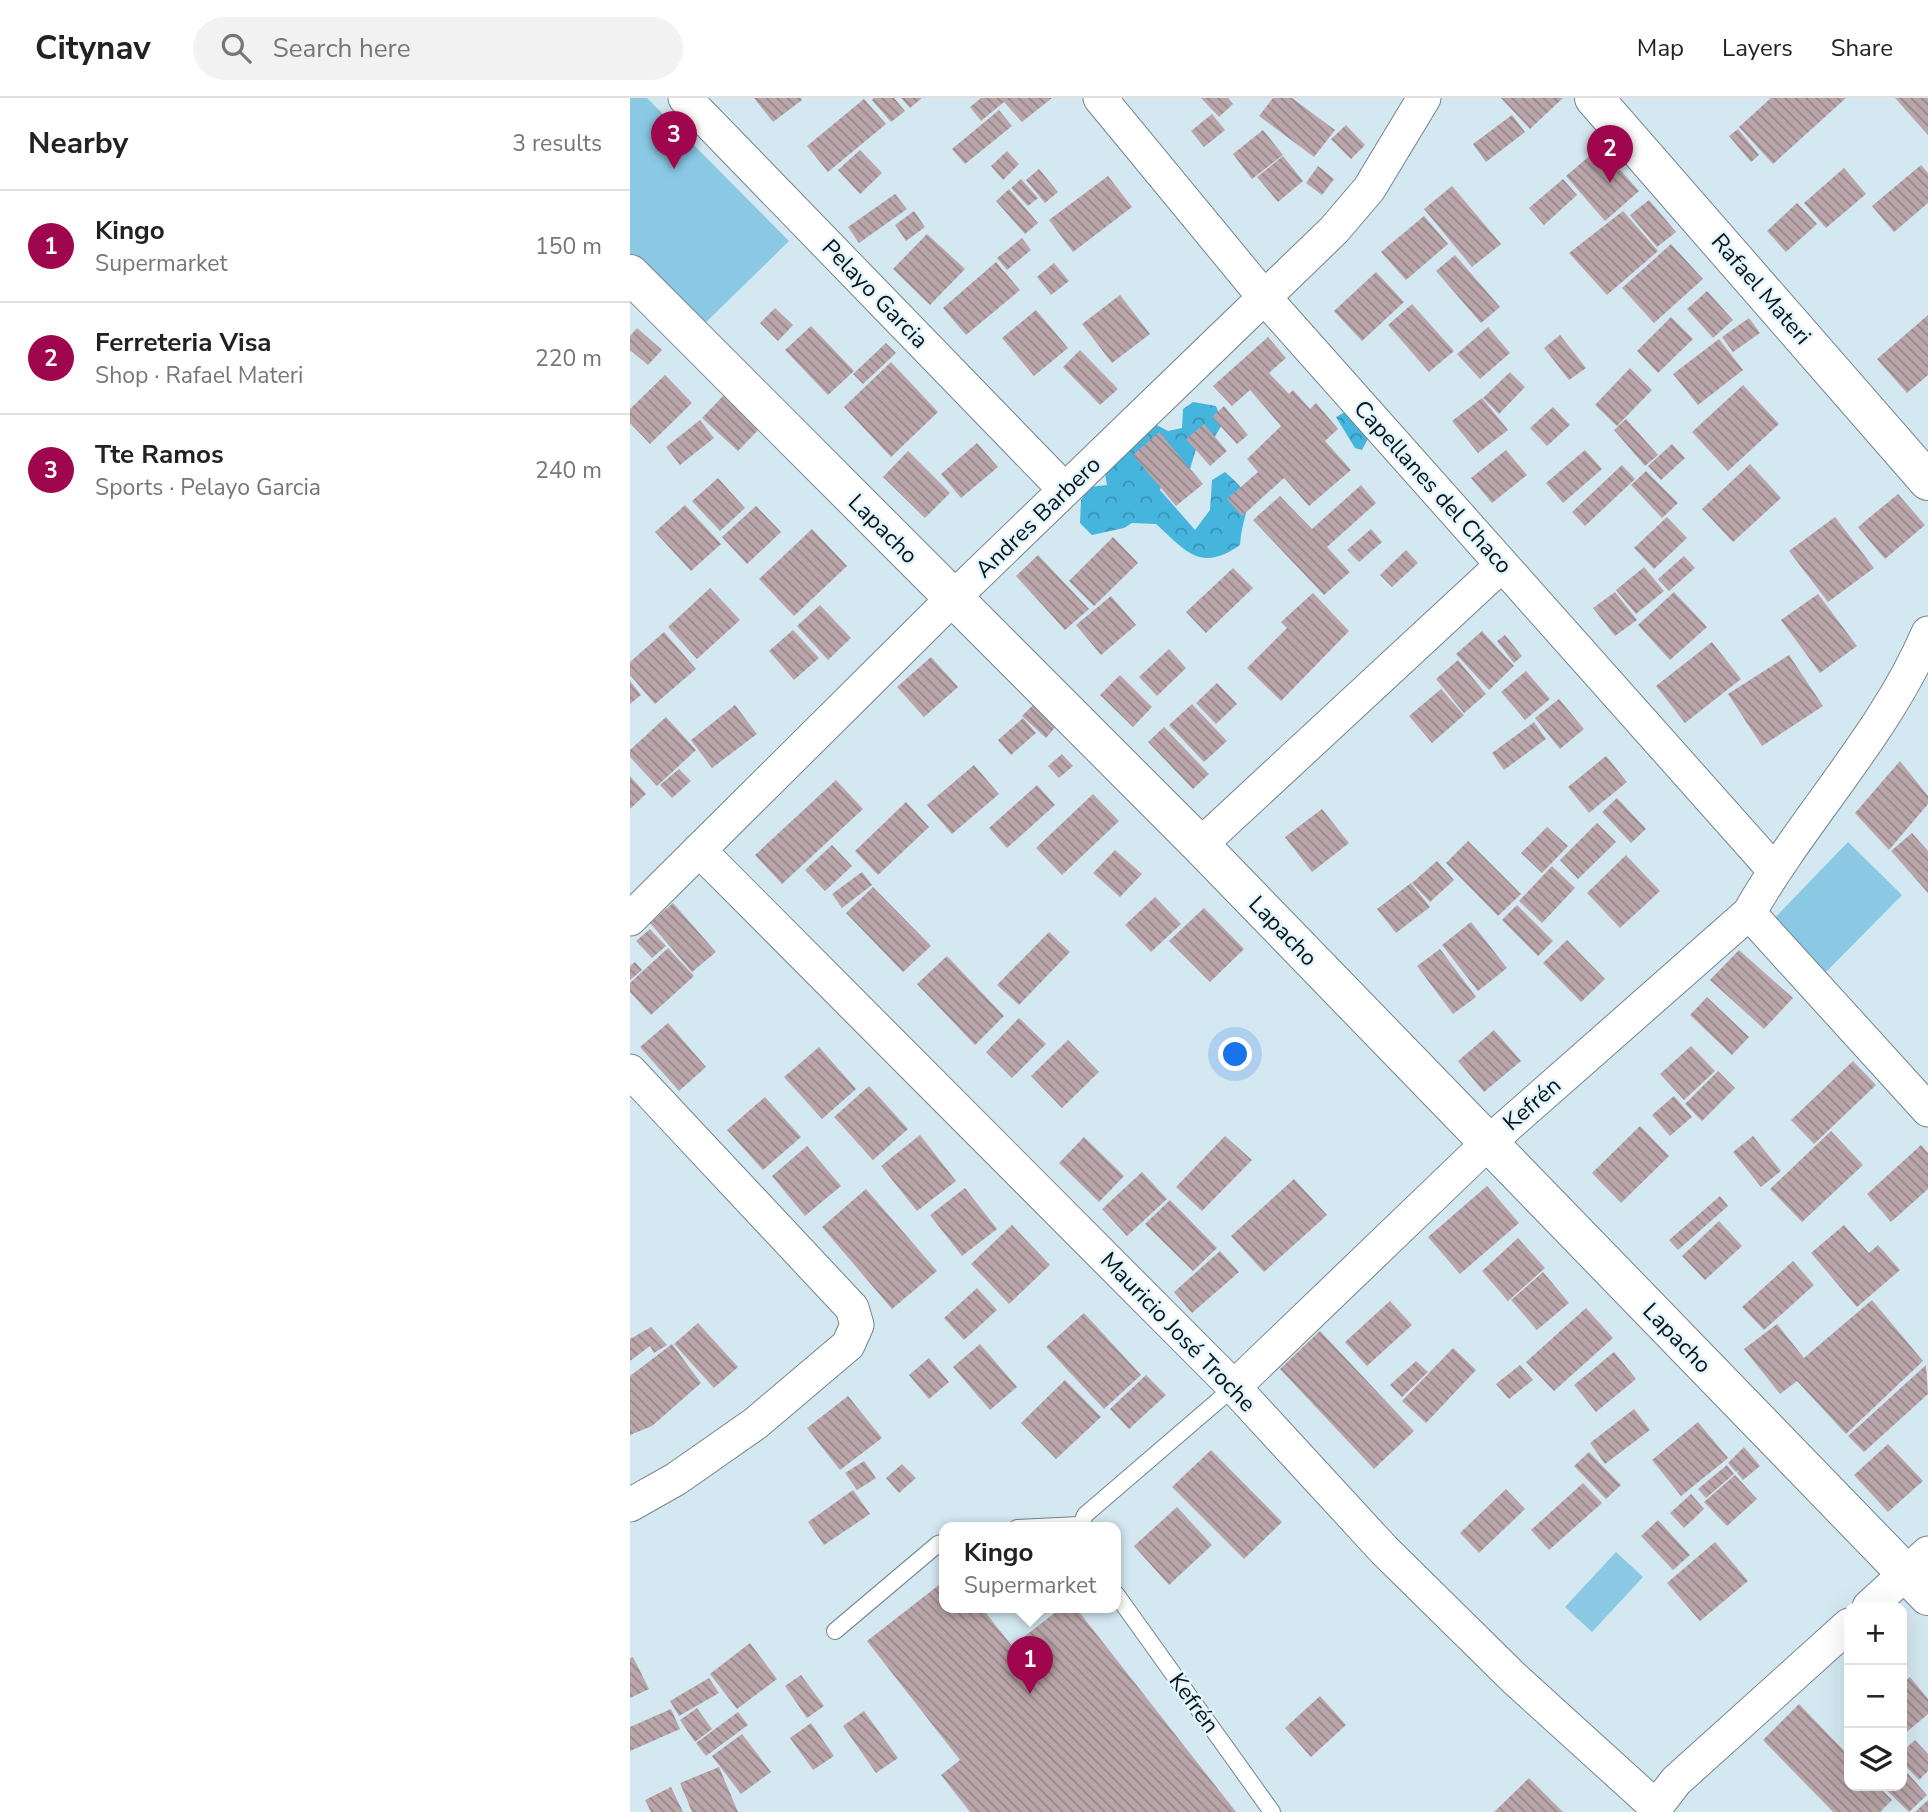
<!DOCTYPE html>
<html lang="en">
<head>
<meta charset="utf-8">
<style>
	:root { --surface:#fff; --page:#f2f2f2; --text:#222; --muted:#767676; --line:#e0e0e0; --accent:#9f064d }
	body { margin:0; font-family:"Nunito Sans",sans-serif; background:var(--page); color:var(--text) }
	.controls { position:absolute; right:21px; bottom:21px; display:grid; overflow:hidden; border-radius:14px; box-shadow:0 7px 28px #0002 }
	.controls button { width:63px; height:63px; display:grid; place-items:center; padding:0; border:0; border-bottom:2px solid var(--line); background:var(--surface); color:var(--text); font:35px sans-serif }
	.you { position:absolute; left:606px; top:957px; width:24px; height:24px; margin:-18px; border:5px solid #fff; border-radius:50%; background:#1a73e8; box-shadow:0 0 0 10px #1a73e833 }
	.badge { display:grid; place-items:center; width:46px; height:46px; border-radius:50%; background:var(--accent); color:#fff; font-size:23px; font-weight:700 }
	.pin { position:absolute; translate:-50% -58px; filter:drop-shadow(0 2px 4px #0008) }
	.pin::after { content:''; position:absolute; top:37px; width:24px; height:21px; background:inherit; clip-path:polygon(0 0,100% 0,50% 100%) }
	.popup { position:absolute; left:309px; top:1424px; width:182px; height:91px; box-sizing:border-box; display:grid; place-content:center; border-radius:14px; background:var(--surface); filter:drop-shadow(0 2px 5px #0005); font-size:23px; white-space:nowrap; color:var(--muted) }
	.popup b { font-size:26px; color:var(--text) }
	.popup::after { content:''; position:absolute; left:50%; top:100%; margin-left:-14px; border:14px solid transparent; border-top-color:var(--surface) }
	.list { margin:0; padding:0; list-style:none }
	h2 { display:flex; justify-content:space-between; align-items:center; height:91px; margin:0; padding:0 28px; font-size:30px }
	h2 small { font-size:23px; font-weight:400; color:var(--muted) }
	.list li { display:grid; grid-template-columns:46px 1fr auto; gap:21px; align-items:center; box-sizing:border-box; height:112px; padding:0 28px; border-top:2px solid var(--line) }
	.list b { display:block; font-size:26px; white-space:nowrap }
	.list p { margin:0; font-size:23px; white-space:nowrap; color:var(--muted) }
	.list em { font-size:23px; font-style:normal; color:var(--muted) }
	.icon { flex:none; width:38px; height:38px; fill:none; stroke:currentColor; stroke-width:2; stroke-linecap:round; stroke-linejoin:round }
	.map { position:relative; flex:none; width:1298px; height:1714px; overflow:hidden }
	header { display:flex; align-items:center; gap:42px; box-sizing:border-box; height:98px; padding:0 35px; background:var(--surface); border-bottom:2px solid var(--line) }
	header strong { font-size:33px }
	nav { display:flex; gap:38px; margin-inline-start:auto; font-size:24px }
	.search { width:490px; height:63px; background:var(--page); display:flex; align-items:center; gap:18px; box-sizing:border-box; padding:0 24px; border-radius:38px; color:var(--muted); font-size:26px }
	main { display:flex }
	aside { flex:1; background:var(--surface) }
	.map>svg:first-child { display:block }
	.grass { fill:#8ac8e3 }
	.forest { fill:url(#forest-crowns) }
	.building { fill:url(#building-back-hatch) }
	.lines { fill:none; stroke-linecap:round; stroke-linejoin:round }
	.lane-casing { stroke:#73858d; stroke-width:18 }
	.street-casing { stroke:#73858d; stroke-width:35 }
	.secondary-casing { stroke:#73858d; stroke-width:40 }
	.lane { stroke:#fff; stroke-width:16 }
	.street { stroke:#fff; stroke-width:33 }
	.secondary { stroke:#fff; stroke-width:38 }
	.labels { text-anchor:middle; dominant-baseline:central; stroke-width:5; stroke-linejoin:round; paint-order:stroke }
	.street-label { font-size:23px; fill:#0d1417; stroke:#e1f5fe }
</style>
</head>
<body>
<header>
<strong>Citynav</strong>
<div class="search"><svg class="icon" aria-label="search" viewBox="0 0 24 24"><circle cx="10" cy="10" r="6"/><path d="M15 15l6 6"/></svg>Search here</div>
<nav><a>Map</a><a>Layers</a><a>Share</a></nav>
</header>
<main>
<aside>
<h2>Nearby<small>3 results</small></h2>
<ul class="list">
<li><span class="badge">1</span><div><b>Kingo</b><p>Supermarket</p></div><em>150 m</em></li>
<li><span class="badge">2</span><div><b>Ferreteria Visa</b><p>Shop · Rafael Materi</p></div><em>220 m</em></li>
<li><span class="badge">3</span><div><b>Tte Ramos</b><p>Sports · Pelayo Garcia</p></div><em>240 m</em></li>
</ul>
</aside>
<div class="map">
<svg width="1298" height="1714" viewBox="0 0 1298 1714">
	<defs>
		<pattern id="forest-crowns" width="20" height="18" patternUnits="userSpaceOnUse" patternTransform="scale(1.75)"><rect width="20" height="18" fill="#45b5de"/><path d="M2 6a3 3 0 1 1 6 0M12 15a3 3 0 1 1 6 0" fill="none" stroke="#3892b3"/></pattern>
		<pattern id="building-back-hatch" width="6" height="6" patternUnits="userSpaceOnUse" patternTransform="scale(1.75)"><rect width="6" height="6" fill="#baa6aa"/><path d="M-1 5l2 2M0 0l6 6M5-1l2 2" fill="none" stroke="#968689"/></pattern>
	</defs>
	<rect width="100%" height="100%" fill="#d4e8f1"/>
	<path class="grass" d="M0,0H17L159,143L70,230L0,159Z
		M1218,744L1272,797L1190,880L1137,828Z
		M986,1454L1013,1479L962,1534L935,1509Z"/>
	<path class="forest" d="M563,304L586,308L593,325L584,340L566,351L560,371L537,376L530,392L565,432L580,412L582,382L595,374C631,404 613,407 610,447C570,475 556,453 526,426L502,425L494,430L462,437L450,425L451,402L459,389L477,387L474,370L521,324L538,333L552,330L553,311Z
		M719,312L739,339L732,352L725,350L706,319Z"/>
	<path class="building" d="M124,0H171L172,2L143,24Z
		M244,0H264L275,13L261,24L242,2Z
		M271,0H292L280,10Z
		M351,0H422L392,24L374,4L351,23L340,9Z
		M571,0H598L603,6L589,19Z
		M643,0H662L705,32L684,59L629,18Z
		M871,0H933L900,31Z
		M1141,0H1216L1143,66L1109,29Z
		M1265,0H1298V37Z
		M234,1L256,26L198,74L177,48Z
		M369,12L382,28L335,66L322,51Z
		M582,16L595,32L574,49L561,33Z
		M882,17L895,34L856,64L843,46Z
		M716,27L735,47L721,61L701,41Z
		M1108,31L1129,57L1121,64L1099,38Z
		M633,32L653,57L622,81L603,56Z
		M970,49L1009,93L975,123L936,78Z
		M230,52L252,75L230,96L208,72Z
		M377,53L389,66L373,82L361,68Z
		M653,58L673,83L648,104L627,79Z
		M1291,67L1298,75V105L1264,134L1242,108Z
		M688,68L704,81L692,97L676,85Z
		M1214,70L1236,96L1196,130L1174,105Z
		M409,71L428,94L415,105L396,82Z
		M478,78L502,109L443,154L419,122Z
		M391,81L408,100L398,108L381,90Z
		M933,81L947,97L914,127L899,110Z
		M822,88L871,146L842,169L794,111Z
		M379,91L408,125L395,136L366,103Z
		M265,96L277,111L229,145L218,129Z
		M1019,102L1046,134L1027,149L1000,117Z
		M1167,105L1187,126L1156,154L1137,133Z
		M284,113L295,129L276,143L265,127Z
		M993,113L1028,153L977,197L939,155Z
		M794,118L818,146L776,182L751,154Z
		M297,136L335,171L300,207L263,171Z
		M392,140L401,152L377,172L367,160Z
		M1041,146L1073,181L1024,225L992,190Z
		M825,157L870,209L851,225L806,173Z
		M366,164L390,192L336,237L313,210Z
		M424,165L439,183L421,197L407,179Z
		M746,174L774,204L732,243L704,213Z
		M1077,193L1103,222L1083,240L1057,211Z
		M490,197L520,236L482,265L452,226Z
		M782,206L824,253L799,274L758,227Z
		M145,210L163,227L148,243L130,225Z
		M406,212L438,250L404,278L372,240Z
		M1298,217V277L1277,295L1247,261Z
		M1041,219L1063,241L1028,275L1007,253Z
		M1119,220L1130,235L1103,254L1092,239Z
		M181,228L224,273L198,297L155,252Z
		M858,229L880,255L850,281L827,256Z
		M7,230L32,252L18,267L0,252V238Z
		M930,237L956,270L939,282L914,250Z
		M638,239L656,260L639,275L659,296L663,292L680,311L686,305L708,331L695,343L721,372L679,408L654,380L612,418L597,401L628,374L617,361L651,328L620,292L602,308L583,288Z
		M1089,241L1113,272L1068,307L1043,276Z
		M256,245L266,255L233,286L223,276Z
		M450,252L488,291L470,307L433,269Z
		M261,264L308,314L261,359L214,309Z
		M1000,270L1022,292L987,328L965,307Z
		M880,274L895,289L869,316L853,300Z
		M35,277L62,305L20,346L0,325V311Z
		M1113,287L1149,326L1098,373L1062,334Z
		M94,297L130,330L108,353L72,320Z
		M852,300L878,332L848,355L822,323Z
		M594,308L618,337L607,346L582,319Z
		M923,309L940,327L917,348L900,330Z
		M996,321L1028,357L1015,368L984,332Z
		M70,322L84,340L50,367L36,349Z
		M574,326L597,353L580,368L556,341Z
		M529,334L573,386L546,408L503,357Z
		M347,345L368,369L331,400L311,376Z
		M1042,346L1055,360L1031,382L1018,368Z
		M876,352L897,377L862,405L841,380Z
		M955,352L972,371L933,405L916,385Z
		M278,353L320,395L295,420L253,379Z
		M1120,366L1151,400L1103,444L1072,411Z
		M992,367L1005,381L955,428L942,414Z
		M1016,373L1048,405L1032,420L1001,387Z
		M88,380L115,410L90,433L62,403Z
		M731,387L746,405L697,449L720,474L694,497L623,422L650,398L682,431Z
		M1268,396L1295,427L1255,461L1228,429Z
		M55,407L91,446L61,473L25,434Z
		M126,408L151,434L117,466L92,439Z
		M1037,419L1057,440L1024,471L1004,450Z
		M1205,419L1244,470L1198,504L1159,453Z
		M182,431L217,468L164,518L129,481Z
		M741,431L752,444L729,464L717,452Z
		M483,439L508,465L464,508L439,483Z
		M776,452L788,465L762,489L750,477Z
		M408,457L459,511L435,532L386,478Z
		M1054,458L1065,470L1039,493L1028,481Z
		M1014,469L1034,493L1006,516L986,492Z
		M603,470L623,490L576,535L556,514Z
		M80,490L110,522L67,561L38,529Z
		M985,494L1007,522L985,538L963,510Z
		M1044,494L1077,529L1040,562L1008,527Z
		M683,495L719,533L651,603L617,570L657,530L651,524Z
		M1188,496L1227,548L1190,575L1151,522Z
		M481,498L506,527L471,557L446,527Z
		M190,507L221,540L198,562L167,528Z
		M163,532L189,560L164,582L139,553Z
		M852,533L884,568L859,592L826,556Z
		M34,534L66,571L25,606L0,577V564Z
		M875,537L892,558L884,565L867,543Z
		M1082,544L1111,581L1055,625L1026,588Z
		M539,551L556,570L527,598L509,579Z
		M1159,557L1193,608L1132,648L1098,596Z
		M301,559L328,589L294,619L267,589Z
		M828,562L856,596L834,615L806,581Z
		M896,573L920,601L895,622L871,594Z
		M490,577L522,609L503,629L470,597Z
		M0,583L11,597L0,606Z
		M587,585L607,606L586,626L566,605Z
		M811,591L834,617L802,645L779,618Z
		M929,601L954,631L930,651L905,620Z
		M404,606L427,627L416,640L392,618Z
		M562,606L597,643L574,664L539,627Z
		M105,607L127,636L82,670L61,642Z
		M36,619L66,652L27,688L0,659V652Z
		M393,620L406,635L381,657L368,642Z
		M904,624L916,641L874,672L862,655Z
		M534,629L579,676L563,691L518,644Z
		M432,656L443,668L429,680L418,668Z
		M976,658L997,684L959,715L938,689Z
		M1270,663L1298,698V706L1259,752L1225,715Z
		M344,667L369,696L322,736L297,707Z
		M49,671L61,683L42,700L30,687Z
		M0,678L16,696L0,711Z
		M206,682L233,711L152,786L125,757Z
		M407,687L425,707L377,750L359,730Z
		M463,696L489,723L432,777L406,750Z
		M987,700L1016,731L1001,745L972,714Z
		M276,704L299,729L248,777L225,753Z
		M692,711L719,745L682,774L655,739Z
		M967,725L986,744L948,781L930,762Z
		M917,729L938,748L912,775L891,755Z
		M1282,735L1298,753V795L1261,753Z
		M838,743L891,796L868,818L816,765Z
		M202,747L222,768L195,793L175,772Z
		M485,752L512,776L490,799L463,775Z
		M996,757L1030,793L990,830L957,795Z
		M807,763L824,782L800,804L782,785Z
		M922,768L945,790L912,825L889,803Z
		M232,774L242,787L212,810L202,796Z
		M781,785L800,809L766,835L747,811Z
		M243,789L301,848L273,874L216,815Z
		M525,799L551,826L521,854L495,827Z
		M43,805L86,854L62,874L20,825Z
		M887,807L923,843L908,858L872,822Z
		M574,810L614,851L580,884L539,843Z
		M841,824L877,870L848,893L812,847Z
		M20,831L36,848L22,860L6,843Z
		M419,834L440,854L389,907L367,887Z
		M937,842L975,881L951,904L913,865Z
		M38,850L64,878L21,917L0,894V885Z
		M810,851L846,899L823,916L787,868Z
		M1109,852L1163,900L1134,931L1080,882Z
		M317,858L374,918L345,947L287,886Z
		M5,864L12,872L0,882V868Z
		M1077,899L1119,939L1102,957L1060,917Z
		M389,920L416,946L382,980L356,954Z
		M38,925L76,969L49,993L10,949Z
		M864,932L891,963L854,994L828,963Z
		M438,942L469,974L432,1010L401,978Z
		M1061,948L1085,973L1054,1002L1030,976Z
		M189,949L226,991L192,1021L154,979Z
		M1223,963L1246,987L1184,1046L1161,1022Z
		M1088,973L1105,990L1072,1023L1055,1006Z
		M239,988L278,1031L243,1062L204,1019Z
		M1044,998L1062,1019L1040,1038L1022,1017Z
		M135,999L171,1039L133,1072L97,1032Z
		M1010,1028L1039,1058L991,1105L962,1075Z
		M1201,1033L1233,1067L1172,1124L1140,1091Z
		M290,1037L326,1083L287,1113L251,1068Z
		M595,1038L622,1062L572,1113L546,1089Z
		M1123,1038L1151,1073L1131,1089L1103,1054Z
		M454,1039L494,1078L469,1104L429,1065Z
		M1291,1047L1298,1055V1091L1261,1124L1237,1096Z
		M177,1048L211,1088L175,1118L142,1078Z
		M512,1074L537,1101L497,1138L472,1111Z
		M664,1081L697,1117L634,1174L601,1138Z
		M857,1088L889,1125L830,1176L798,1139Z
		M335,1090L367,1131L332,1158L300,1117Z
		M236,1091L307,1173L262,1211L192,1129Z
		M1090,1098L1098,1108L1048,1152L1039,1142Z
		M540,1102L587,1150L563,1173L515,1126Z
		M1089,1123L1112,1148L1075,1182L1052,1158Z
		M382,1127L420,1167L379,1206L341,1166Z
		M1214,1127L1239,1155L1248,1147L1270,1172L1227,1209L1181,1155Z
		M888,1140L915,1170L878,1203L852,1173Z
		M590,1153L609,1174L562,1215L544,1194Z
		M1163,1163L1184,1187L1134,1232L1112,1209Z
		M913,1174L939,1205L907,1232L881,1202Z
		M347,1190L367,1212L334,1242L314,1220Z
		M1242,1202L1293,1263L1216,1336L1167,1283L1150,1296L1114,1251L1147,1226L1174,1260Z
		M760,1203L782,1227L737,1268L715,1244Z
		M956,1210L983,1240L924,1293L896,1264Z
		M454,1215L511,1277L474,1311L416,1249Z
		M68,1225L108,1269L84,1290L44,1246Z
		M21,1229L37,1247L24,1255L20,1248L0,1263V1241Z
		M690,1233L784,1333L744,1371L650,1271Z
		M42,1246L71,1285L22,1328L0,1337V1278Z
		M350,1246L387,1289L360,1312L323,1269Z
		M823,1250L846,1272L796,1325L772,1303Z
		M984,1254L1006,1281L966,1314L944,1287Z
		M299,1260L319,1284L299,1301L279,1277Z
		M786,1263L798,1274L772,1299L760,1287Z
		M890,1267L903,1282L879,1301L866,1286Z
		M1296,1267L1298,1296L1234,1354L1218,1338Z
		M516,1277L536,1297L499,1331L480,1311Z
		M435,1282L471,1319L426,1361L391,1325Z
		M218,1298L252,1340L210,1372L177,1330Z
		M1004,1311L1020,1332L975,1366L960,1345Z
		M1068,1324L1098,1360L1051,1398L1022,1362Z
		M1258,1346L1293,1383L1258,1414L1224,1377Z
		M1114,1349L1130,1368L1113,1382L1107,1375L1109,1372L1106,1374L1098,1365Z
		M581,1352L652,1424L614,1461L542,1389Z
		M959,1354L991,1387L976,1401L944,1368Z
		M234,1363L246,1380L227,1392L215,1375Z
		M272,1366L286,1380L269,1395L256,1380Z
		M1097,1367L1104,1376L1076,1400L1068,1391Z
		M1105,1377L1127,1401L1097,1428L1074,1404Z
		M953,1385L972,1405L919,1452L901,1432Z
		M876,1391L895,1411L849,1455L830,1435Z
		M223,1392L240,1416L194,1447L178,1424Z
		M1061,1396L1074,1411L1054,1430L1040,1415Z
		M547,1409L582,1447L539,1487L504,1448Z
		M1028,1422L1060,1457L1043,1472L1011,1438Z
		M1085,1444L1118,1483L1070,1523L1037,1485Z
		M314,1483V1510H352L382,1548L431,1510H446L606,1714H340L311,1677L330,1662L237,1543Z
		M120,1545L147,1581L107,1611L80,1576Z
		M3,1559L19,1591L0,1600V1560Z
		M171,1577L194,1608L177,1620L155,1588Z
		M1280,1579L1298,1601V1616L1272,1638V1586Z
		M79,1580L89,1595L49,1618L40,1603Z
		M690,1598L716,1627L681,1659L655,1630Z
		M1169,1606L1219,1658V1688H1248L1262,1702L1250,1714H1203L1133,1642Z
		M67,1610L82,1631L65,1644L50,1622Z
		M41,1611L50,1631L0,1653V1629Z
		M234,1613L268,1660L246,1675L213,1628Z
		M108,1614L118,1627L76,1658L66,1645Z
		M181,1625L204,1658L183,1672L160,1640Z
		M112,1636L141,1674L111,1696L82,1658Z
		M1285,1642L1298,1656V1673L1289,1682L1272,1664V1654Z
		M89,1669L108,1714H62L50,1685Z
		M1272,1669L1297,1697L1279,1714L1252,1688H1272Z
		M899,1680L933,1714H864Z
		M41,1689L53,1714H21L15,1702Z
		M1298,1702V1714H1285Z"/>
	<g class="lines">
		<g class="lane-casing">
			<path id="lane" d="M387,1430L450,1427
				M450,1430L455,1417L604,1289
				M486,1496L642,1714
				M205,1533L308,1446L314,1444"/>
		</g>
		<g class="street-casing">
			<path id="street" d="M55,0L435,392
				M470,0L634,199L1144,772
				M570,747L872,467
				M69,752L604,1289L754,1452L885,1581L1026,1709L1027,1714
				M1119,815L1298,1012
				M0,821L322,501L704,132L739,91L794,0
				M0,973L222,1210L227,1227L218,1247L126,1325L46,1381L0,1407
				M604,1289L858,1045L1119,815C1174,719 1255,636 1298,535
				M1239,1509L1298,1455
				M1026,1709L1046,1683L1219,1527"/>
		</g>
		<g class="secondary-casing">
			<path id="secondary" d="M964,0L1298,383
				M0,176L570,747L1298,1498"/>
		</g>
		<use href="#lane" class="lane"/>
		<use href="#street" class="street"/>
		<use href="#secondary" class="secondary"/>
	</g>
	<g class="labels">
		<g class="street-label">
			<text transform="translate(1131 191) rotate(49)">Rafael Materi</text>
			<text transform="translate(245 196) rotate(46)">Pelayo Garcia</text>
			<text transform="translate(803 389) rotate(48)">Capellanes del Chaco</text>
			<text transform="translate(408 419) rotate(-44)">Andres Barbero</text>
			<text transform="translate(253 431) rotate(45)">Lapacho</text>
			<text transform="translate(653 833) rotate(46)">Lapacho</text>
			<text transform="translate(902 1006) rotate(-41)">Kefrén</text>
			<text transform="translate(548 1234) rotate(46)">Mauricio José Troche</text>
			<text transform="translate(1047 1240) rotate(46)">Lapacho</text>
			<text transform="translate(564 1605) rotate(54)">Kefrén</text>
		</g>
	</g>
</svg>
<div class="controls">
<button>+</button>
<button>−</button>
<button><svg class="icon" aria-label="layers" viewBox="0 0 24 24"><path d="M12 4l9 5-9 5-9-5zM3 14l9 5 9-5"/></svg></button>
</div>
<div class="you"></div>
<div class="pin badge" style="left:400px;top:1596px">1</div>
<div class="popup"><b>Kingo</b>Supermarket</div>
<div class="pin badge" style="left:980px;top:85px">2</div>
<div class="pin badge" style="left:44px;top:71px">3</div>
</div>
</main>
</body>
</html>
